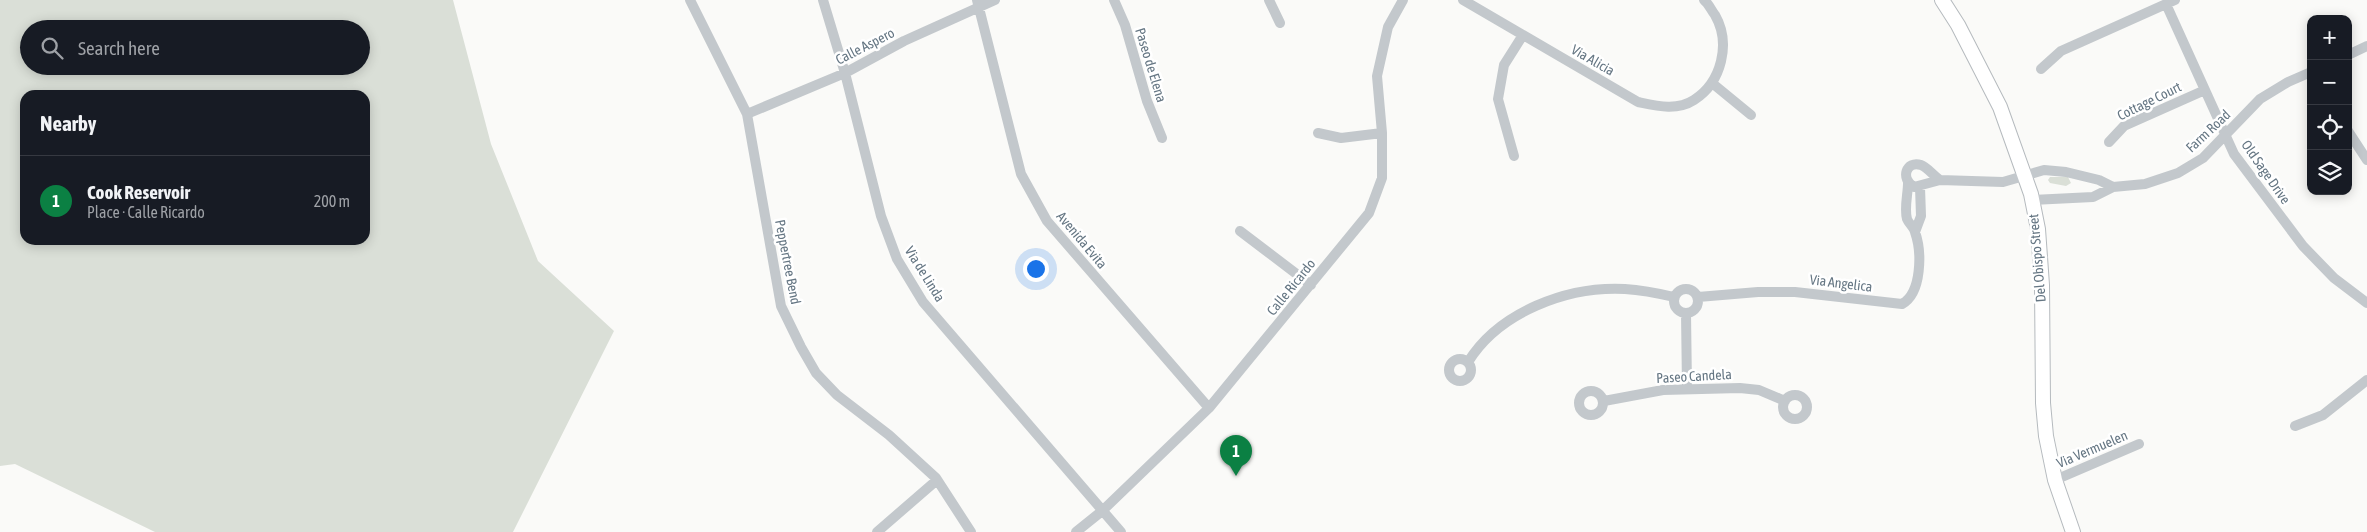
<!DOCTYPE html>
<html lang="en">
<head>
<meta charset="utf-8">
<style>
	:root { --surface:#171b24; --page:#242831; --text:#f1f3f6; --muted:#9ea1a6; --line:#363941; --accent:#0b8043 }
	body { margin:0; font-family:"Asap Condensed",sans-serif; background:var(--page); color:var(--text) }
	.controls { position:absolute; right:15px; top:15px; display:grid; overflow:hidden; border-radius:10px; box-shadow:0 2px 12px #0003 }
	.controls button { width:45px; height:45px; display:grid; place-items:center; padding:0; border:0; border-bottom:1px solid var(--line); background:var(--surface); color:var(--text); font:25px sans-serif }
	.you { position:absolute; left:1035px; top:268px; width:18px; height:18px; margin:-12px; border:4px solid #fff; border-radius:50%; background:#1a73e8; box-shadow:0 0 0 8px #1a73e833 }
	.badge { display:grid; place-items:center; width:32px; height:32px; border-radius:50%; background:var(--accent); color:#fff; font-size:16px; font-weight:700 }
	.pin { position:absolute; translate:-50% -41px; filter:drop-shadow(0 1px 2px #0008) }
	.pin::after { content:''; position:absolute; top:26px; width:18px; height:15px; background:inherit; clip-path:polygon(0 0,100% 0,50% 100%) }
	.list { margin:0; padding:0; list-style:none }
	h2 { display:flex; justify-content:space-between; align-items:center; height:65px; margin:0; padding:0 20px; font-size:21px }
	h2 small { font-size:16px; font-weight:400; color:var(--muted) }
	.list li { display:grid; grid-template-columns:32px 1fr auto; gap:15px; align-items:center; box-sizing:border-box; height:90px; padding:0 20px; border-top:1px solid var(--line) }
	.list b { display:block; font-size:19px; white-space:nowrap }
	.list p { margin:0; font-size:16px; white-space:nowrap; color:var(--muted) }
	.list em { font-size:16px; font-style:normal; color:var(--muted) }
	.icon { flex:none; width:28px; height:28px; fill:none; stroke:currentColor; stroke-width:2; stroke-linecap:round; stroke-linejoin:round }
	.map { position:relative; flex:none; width:2367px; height:532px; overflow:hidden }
	.search { position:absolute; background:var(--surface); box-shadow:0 2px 12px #0003; left:20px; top:20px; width:350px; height:55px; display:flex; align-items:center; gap:12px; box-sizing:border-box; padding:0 18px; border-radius:28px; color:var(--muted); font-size:19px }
	.panel { position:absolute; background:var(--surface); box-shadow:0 2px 12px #0003; left:20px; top:90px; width:350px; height:155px; border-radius:15px }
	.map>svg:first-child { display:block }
	.green { fill:#dadfd7; fill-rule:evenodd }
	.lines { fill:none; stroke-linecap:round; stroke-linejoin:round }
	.major-casing { stroke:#b5babe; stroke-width:16 }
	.minor { stroke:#c3c8cc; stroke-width:10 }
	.major { stroke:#fff; stroke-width:14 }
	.labels { text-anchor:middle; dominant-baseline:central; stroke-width:5; stroke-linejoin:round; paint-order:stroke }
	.street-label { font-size:14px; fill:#657683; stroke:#fff }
</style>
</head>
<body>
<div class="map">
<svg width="2367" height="532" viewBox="0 0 2367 532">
	<rect width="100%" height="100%" fill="#fafaf8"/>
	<path class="green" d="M0,0H453L491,144L538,261L614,331L513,532H155L15,464L0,466ZM29,29H361V66H29ZM25,95H365V240H25Z
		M2050,177H2068L2071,183L2066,186L2050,183L2048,180Z"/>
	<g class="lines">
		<g class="major-casing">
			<path id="major" d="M1942,0L1958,25L2000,107L2031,194L2038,229L2042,285L2043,403L2046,436L2055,480L2073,532"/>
		</g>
		<path class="minor" d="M690,0L747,114L781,306L801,347L816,373L837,395L889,435L936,478L971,532
			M823,0L845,73L881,216L897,259L923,302L1121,532
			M977,0L1021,174L1047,221L1209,408
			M1114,0L1125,25L1147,101L1162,138
			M1269,0L1280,23
			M1463,0L1638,102C1657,106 1677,111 1694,100C1722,82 1731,43 1715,15C1711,10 1709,4 1704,0
			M2166,4L2234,154L2303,246L2334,278L2367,303
			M2348,55L2367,46
			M2041,69L2061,51L2175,0
			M1712,83L1751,115
			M747,114L845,73L904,41L995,0
			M2348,131L2367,160
			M1318,133L1341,138L1382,133
			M2109,142L2124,126L2205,90
			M1514,156L1498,99L1504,65L1523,35
			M1940,180C1934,176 1927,167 1921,165C1906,160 1900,179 1914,187L1940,180L2003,182L2044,170L2066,172L2099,180L2113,187
			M2032,200L2093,197L2113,187L2145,184L2178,173L2203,158L2260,99L2288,82L2311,72
			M1240,231L1311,285
			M1915,232L1921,216L1920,187
			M1674 301a12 12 0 1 1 24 0a12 12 0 1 1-24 0Z
			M1698,297L1758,292H1795L1902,304C1922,293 1922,252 1915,232C1914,227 1909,224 1907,219C1904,208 1908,194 1908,183
			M1686,313L1687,388
			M1449 370a11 11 0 1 1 22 0a11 11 0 1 1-22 0Z
			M1468,362C1499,312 1567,286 1625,289C1641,290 1657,293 1674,297
			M1579 403a12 12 0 1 1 24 0a12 12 0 1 1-24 0Z
			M1783 407a12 12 0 1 1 24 0a12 12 0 1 1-24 0Z
			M1604,401L1663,390L1740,388L1759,390L1785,401
			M2295,426L2323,415L2367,380
			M2055,480L2139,444
			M877,532L937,480
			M1076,532L1102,511L1209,408L1369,213L1382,178V133L1377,76L1388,27L1403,0"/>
		<use href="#major" class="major"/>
	</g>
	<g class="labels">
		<g class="street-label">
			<text transform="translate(865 46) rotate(-27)">Calle Aspero</text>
			<text transform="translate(1593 60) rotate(30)">Via Alicia</text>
			<text transform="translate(1151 65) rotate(73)">Paseo de Elena</text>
			<text transform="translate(2149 101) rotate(-26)">Cottage Court</text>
			<text transform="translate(2208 131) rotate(-43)">Farm Road</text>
			<text transform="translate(2266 172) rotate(55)">Old Sage Drive</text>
			<text transform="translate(1082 240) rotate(50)">Avenida Evita</text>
			<text transform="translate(2037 258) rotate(-95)">Del Obispo Street</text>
			<text transform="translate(788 262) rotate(79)">Peppertree Bend</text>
			<text transform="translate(925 274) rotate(58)">Via de Linda</text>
			<text transform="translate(1841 283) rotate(7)">Via Angelica</text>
			<text transform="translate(1291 287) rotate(-51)">Calle Ricardo</text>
			<text transform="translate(1694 376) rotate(-3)">Paseo Candela</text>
			<text transform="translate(2092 449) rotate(-23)">Via Vermuelen</text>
		</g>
	</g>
</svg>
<div class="controls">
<button>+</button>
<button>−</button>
<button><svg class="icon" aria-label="locate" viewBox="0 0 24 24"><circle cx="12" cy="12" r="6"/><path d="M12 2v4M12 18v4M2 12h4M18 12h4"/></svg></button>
<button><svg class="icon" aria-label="layers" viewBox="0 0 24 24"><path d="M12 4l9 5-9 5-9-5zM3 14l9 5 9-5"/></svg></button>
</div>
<div class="you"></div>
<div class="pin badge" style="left:1236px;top:476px">1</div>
<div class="search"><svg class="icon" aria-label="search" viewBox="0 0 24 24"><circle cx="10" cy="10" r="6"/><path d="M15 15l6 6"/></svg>Search here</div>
<section class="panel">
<h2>Nearby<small></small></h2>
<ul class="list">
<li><span class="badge">1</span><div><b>Cook Reservoir</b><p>Place · Calle Ricardo</p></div><em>200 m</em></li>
</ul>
</section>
</div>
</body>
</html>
